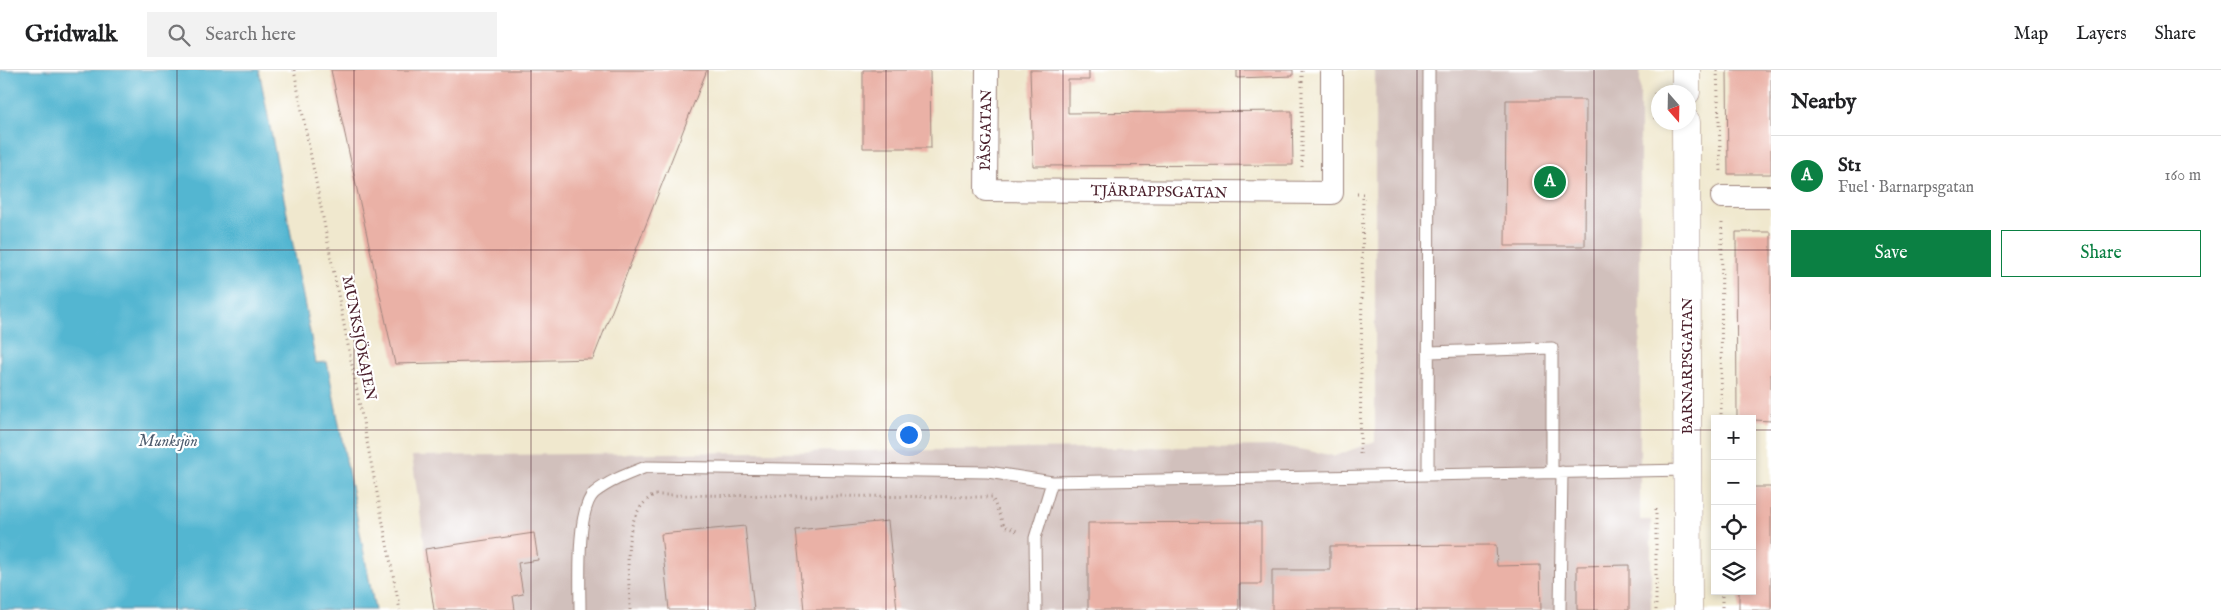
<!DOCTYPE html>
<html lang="en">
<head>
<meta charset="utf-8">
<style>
	:root { --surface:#fff; --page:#f2f2f2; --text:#202124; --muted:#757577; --line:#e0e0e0; --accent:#0b8043 }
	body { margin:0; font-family:"IM FELL English",serif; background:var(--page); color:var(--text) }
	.controls { position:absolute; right:15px; bottom:15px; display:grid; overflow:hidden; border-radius:0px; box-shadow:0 2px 8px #0003 }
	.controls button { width:45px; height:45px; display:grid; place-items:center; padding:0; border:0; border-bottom:1px solid var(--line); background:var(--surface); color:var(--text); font:25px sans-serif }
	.compass { position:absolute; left:1651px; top:15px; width:45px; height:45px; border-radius:50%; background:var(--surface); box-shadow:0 2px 8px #0003; rotate:160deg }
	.you { position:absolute; left:908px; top:364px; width:18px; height:18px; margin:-12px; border:4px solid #fff; border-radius:50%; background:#1a73e8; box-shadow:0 0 0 8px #1a73e833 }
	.badge { display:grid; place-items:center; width:32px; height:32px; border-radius:50%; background:var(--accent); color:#fff; font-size:16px; font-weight:700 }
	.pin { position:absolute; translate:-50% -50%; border:2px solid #fff; box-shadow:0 1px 5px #0006 }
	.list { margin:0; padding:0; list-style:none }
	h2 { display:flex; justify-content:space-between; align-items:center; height:65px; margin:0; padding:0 20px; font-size:21px }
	h2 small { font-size:16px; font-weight:400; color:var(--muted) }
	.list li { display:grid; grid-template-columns:32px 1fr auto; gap:15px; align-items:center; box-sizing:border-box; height:80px; padding:0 20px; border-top:1px solid var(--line) }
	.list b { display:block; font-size:19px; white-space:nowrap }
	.list p { margin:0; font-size:16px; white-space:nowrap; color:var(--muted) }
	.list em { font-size:16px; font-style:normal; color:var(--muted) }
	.actions { display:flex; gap:10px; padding:15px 20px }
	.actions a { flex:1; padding:11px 0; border:1px solid var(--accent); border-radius:0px; text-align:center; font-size:18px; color:var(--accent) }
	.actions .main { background:var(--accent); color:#fff }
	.icon { flex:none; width:28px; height:28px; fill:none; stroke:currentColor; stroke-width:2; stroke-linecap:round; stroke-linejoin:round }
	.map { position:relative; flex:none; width:1771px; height:540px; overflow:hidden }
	header { display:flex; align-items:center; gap:30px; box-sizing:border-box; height:70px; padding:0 25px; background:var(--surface); border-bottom:1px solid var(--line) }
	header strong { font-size:24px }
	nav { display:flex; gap:28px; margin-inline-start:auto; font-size:18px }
	.search { width:350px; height:45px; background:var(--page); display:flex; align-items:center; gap:12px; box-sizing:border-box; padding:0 18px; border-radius:0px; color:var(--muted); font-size:19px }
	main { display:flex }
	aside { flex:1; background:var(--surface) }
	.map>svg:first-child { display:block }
	.industrial { fill:#d1c0bc }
	.water { fill:#52b6d1; stroke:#4e6a7e }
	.building { fill:#eab1a6 }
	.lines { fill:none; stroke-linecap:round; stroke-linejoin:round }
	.lane-casing { stroke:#9d847c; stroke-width:13 }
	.street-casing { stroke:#9d847c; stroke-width:24 }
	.secondary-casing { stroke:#9d847c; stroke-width:29 }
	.path { stroke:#9d847c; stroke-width:3; stroke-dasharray:1 4; stroke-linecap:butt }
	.lane { stroke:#fff; stroke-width:11 }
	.street { stroke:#fff; stroke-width:22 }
	.secondary { stroke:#fff; stroke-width:28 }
	.grid { fill:none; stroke:#4a1f2b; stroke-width:1; stroke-opacity:0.55 }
	.labels { text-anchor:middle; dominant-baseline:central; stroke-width:4.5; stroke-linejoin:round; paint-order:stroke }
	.street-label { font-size:15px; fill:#4a1f2b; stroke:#fff }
	.water-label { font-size:16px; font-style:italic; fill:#4d5b6d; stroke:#fff }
</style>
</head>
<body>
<header>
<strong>Gridwalk</strong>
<div class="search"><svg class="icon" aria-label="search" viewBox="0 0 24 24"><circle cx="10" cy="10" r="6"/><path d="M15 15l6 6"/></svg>Search here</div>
<nav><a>Map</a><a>Layers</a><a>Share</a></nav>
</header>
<main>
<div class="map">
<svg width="1771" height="540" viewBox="0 0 1771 540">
	<rect width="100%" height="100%" fill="#fff"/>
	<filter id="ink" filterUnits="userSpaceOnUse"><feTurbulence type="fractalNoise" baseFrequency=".02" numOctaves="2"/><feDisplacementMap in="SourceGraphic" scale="10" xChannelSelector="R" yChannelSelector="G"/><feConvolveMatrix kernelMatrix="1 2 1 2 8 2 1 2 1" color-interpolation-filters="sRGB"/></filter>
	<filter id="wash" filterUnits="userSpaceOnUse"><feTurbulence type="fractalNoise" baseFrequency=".0096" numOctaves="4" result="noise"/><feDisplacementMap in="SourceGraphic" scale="20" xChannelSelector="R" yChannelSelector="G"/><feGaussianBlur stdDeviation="1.12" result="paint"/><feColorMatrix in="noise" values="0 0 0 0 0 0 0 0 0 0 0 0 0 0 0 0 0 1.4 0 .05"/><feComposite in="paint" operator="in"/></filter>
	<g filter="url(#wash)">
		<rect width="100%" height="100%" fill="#f0e8ce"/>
		<path class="industrial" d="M1375,0H1640V450H1651V540H434L412,386L1283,376L1335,386L1375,371Z"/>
		<path class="water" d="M0,0H259L316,293L327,292L375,540H0Z"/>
		<g id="blocks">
			<path class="building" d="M331,0H707L593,289L395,294Z
				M863,0H930L931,78H863Z
				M1030,0H1089V10H1068V43L1292,41L1293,95L1033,96Z
				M1237,0H1293V6L1237,8Z
				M1727,0H1771V104H1728Z
				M1506,30H1586L1585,176H1505Z
				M1736,162H1771V351L1737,349Z
				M1752,417H1771V540H1739V521H1752Z
				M888,451L897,540H804L796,460Z
				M1261,452V514H1239V540H1088V453Z
				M745,456L754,540H669L661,464Z
				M534,463L538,490L518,493L523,524L513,526L515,540H434L425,479Z
				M1496,475L1497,496L1540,495L1541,540H1272V500H1330V476Z
				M1629,495V540H1577V496Z"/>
		</g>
	</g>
	<g filter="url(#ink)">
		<use href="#blocks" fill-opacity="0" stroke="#9d847c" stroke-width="1"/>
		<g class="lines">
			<g class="lane-casing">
				<path id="lane" d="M1429,282L1552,278V401
					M1428,405L1429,0
					M580,540C580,515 576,440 594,423C609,411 628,404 646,397L988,402L1052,412L1687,400
					M1036,540L1035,468L1052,412
					M1560,540L1562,402"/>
			</g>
			<g class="street-casing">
				<path id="street" d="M987,0L986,120L1332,123V0
					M1722,127H1771"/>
			</g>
			<g class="secondary-casing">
				<path id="secondary" d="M1686,0V22
					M1686,52L1688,540"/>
			</g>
			<path class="path" d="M294,0L400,540
				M1717,0L1721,101
				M1655,23V50
				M1302,97V0
				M1357,124H1363L1360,387
				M1721,349L1722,152
				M1722,521V540
				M630,540C630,505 618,446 654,425L992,427L1004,456L1017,461
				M1656,540V438"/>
			<use href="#lane" class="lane"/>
			<use href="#street" class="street"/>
			<use href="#secondary" class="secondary"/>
		</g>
	</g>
	<path class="grid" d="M177,0V540M354,0V540M531,0V540M708,0V540M886,0V540M1063,0V540M1240,0V540M1417,0V540M1594,0V540M0,180H1771M0,360H1715M1752,360H1771"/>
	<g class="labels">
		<g class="street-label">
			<text transform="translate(986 60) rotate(-89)">PÅSGATAN</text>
			<text transform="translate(1159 122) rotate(1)">TJÄRPAPPSGATAN</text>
			<text transform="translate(359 268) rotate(79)">MUNKSJÖKAJEN</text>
			<text transform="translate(1687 296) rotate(-90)">BARNARPSGATAN</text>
		</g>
		<g class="water-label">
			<text x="168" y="372">Munksjön</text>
		</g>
	</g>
</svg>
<div class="controls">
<button>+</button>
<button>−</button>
<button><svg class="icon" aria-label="locate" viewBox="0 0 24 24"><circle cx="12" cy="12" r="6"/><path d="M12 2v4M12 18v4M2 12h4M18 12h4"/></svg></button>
<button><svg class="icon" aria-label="layers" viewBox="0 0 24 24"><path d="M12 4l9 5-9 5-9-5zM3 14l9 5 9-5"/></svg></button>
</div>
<svg class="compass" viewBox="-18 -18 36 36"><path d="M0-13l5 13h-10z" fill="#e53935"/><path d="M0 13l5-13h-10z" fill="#757577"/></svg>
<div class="you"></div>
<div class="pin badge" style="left:1550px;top:112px">A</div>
</div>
<aside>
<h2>Nearby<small></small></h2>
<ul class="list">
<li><span class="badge">A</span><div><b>St1</b><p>Fuel · Barnarpsgatan</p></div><em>160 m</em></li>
</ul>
<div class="actions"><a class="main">Save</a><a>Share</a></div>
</aside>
</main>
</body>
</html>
